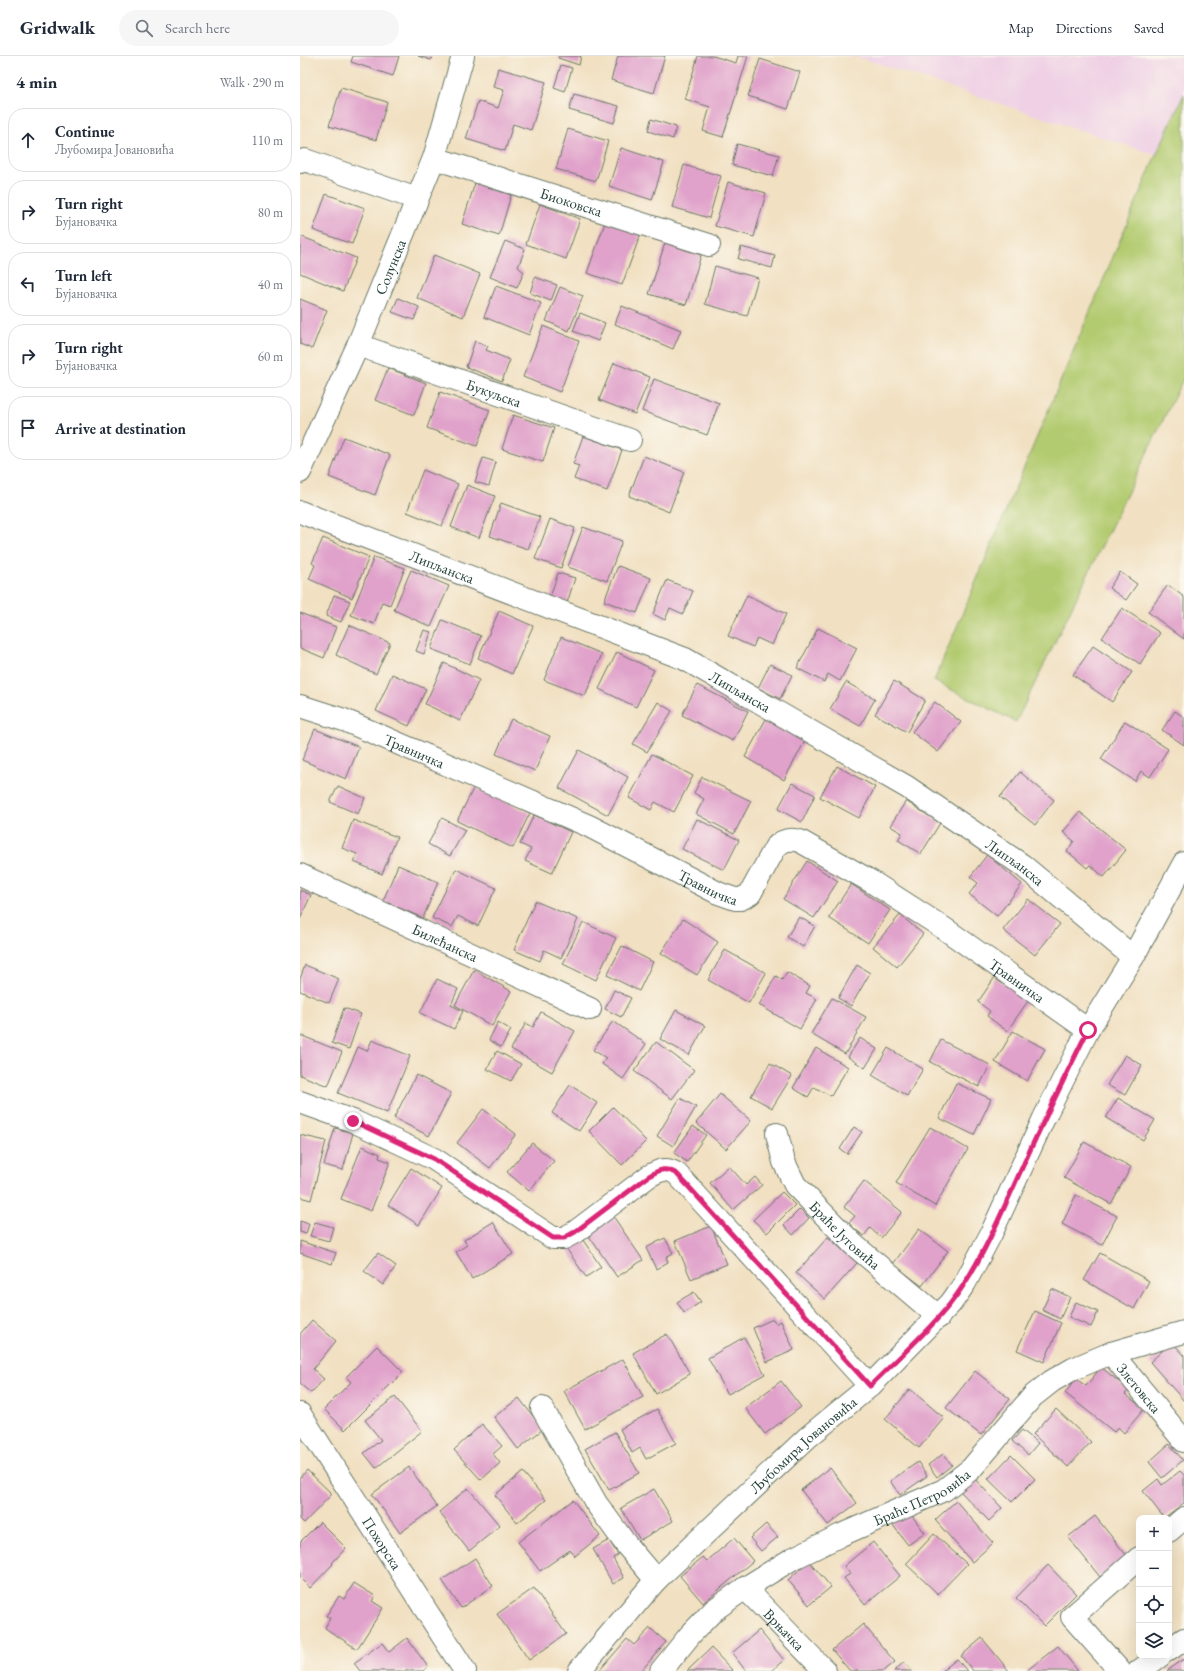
<!DOCTYPE html>
<html lang="en">
<head>
<meta charset="utf-8">
<style>
	:root { --surface:#fff; --page:#f6f6f7; --text:#1f2937; --muted:#747a83; --line:#e0e1e3 }
	body { margin:0; font-family:"EB Garamond",serif; background:var(--page); color:var(--text) }
	.controls { position:absolute; right:12px; bottom:12px; display:grid; overflow:hidden; border-radius:8px; box-shadow:0 4px 16px #0002 }
	.controls button { width:36px; height:36px; display:grid; place-items:center; padding:0; border:0; border-bottom:1px solid var(--line); background:var(--surface); color:var(--text); font:20px sans-serif }
	.stop { position:absolute; width:12px; height:12px; margin:-9px; border:3px solid #db2777; border-radius:50%; background:#fff }
	.stop.end { background:#db2777; border-color:#fff; box-shadow:0 1px 4px #0008 }
	.list { margin:0; padding:0; list-style:none }
	h2 { display:flex; justify-content:space-between; align-items:center; height:52px; margin:0; padding:0 16px; font-size:17px }
	h2 small { font-size:13px; font-weight:400; color:var(--muted) }
	.list li { display:grid; grid-template-columns:26px 1fr auto; gap:12px; align-items:center; box-sizing:border-box; height:64px; margin:0 8px 8px; padding:0 8px; border:1px solid var(--line); border-radius:16px }
	.list b { display:block; font-size:15px; white-space:nowrap }
	.list p { margin:0; font-size:13px; white-space:nowrap; color:var(--muted) }
	.list em { font-size:13px; font-style:normal; color:var(--muted) }
	.icon { flex:none; width:22px; height:22px; fill:none; stroke:currentColor; stroke-width:2; stroke-linecap:round; stroke-linejoin:round }
	.map { position:relative; flex:none; width:884px; height:1615px; overflow:hidden }
	header { display:flex; align-items:center; gap:24px; box-sizing:border-box; height:56px; padding:0 20px; background:var(--surface); border-bottom:1px solid var(--line) }
	header strong { font-size:19px }
	nav { display:flex; gap:22px; margin-inline-start:auto; font-size:14px }
	.search { width:280px; height:36px; background:var(--page); display:flex; align-items:center; gap:10px; box-sizing:border-box; padding:0 14px; border-radius:22px; color:var(--muted); font-size:15px }
	main { display:flex }
	aside { flex:1; background:var(--surface) }
	.map>svg:first-child { display:block }
	.built { fill:#efd0e5 }
	.green { fill:#b2cb70; stroke:#688452 }
	.building { fill:#e0a1ca }
	.lines { fill:none; stroke-linecap:round; stroke-linejoin:round }
	.minor-casing { stroke:#687665; stroke-width:24 }
	.minor { stroke:#fff; stroke-width:22 }
	.route { stroke:#db2777; stroke-width:5 }
	.labels { text-anchor:middle; dominant-baseline:central; stroke-width:4; stroke-linejoin:round; paint-order:stroke }
	.street-label { font-size:15px; fill:#1f3d34; stroke:#fbf7ec }
</style>
</head>
<body>
<header>
<strong>Gridwalk</strong>
<div class="search"><svg class="icon" aria-label="search" viewBox="0 0 24 24"><circle cx="10" cy="10" r="6"/><path d="M15 15l6 6"/></svg>Search here</div>
<nav><a>Map</a><a>Directions</a><a>Saved</a></nav>
</header>
<main>
<aside>
<h2>4 min<small>Walk · 290 m</small></h2>
<ul class="list">
<li><svg class="icon" aria-label="ahead" viewBox="0 0 24 24"><path d="M12 20V5M6 11l6-6 6 6"/></svg><div><b>Continue</b><p>Љубомира Јовановића</p></div><em>110 m</em></li>
<li><svg class="icon" aria-label="right" viewBox="0 0 24 24"><path d="M7 20v-9h11M14 6l5 5-5 5"/></svg><div><b>Turn right</b><p>Бујановачка</p></div><em>80 m</em></li>
<li><svg class="icon" aria-label="left" viewBox="0 0 24 24"><path d="M17 20v-9H6M10 6l-5 5 5 5"/></svg><div><b>Turn left</b><p>Бујановачка</p></div><em>40 m</em></li>
<li><svg class="icon" aria-label="right" viewBox="0 0 24 24"><path d="M7 20v-9h11M14 6l5 5-5 5"/></svg><div><b>Turn right</b><p>Бујановачка</p></div><em>60 m</em></li>
<li><svg class="icon" aria-label="arrive" viewBox="0 0 24 24"><path d="M6 21V4h12l-3 4 3 4H6"/></svg><div><b>Arrive at destination</b></div></li>
</ul>
</aside>
<div class="map">
<svg width="884" height="1615" viewBox="0 0 884 1615">
	<rect width="100%" height="100%" fill="#fbf7ec"/>
	<filter id="ink" filterUnits="userSpaceOnUse"><feTurbulence type="fractalNoise" baseFrequency=".025" numOctaves="2"/><feDisplacementMap in="SourceGraphic" scale="8" xChannelSelector="R" yChannelSelector="G"/><feConvolveMatrix kernelMatrix="1 2 1 2 8 2 1 2 1" color-interpolation-filters="sRGB"/></filter>
	<filter id="wash" filterUnits="userSpaceOnUse"><feTurbulence type="fractalNoise" baseFrequency=".012" numOctaves="4" result="noise"/><feDisplacementMap in="SourceGraphic" scale="16" xChannelSelector="R" yChannelSelector="G"/><feGaussianBlur stdDeviation="0.9" result="paint"/><feColorMatrix in="noise" values="0 0 0 0 0 0 0 0 0 0 0 0 0 0 0 0 0 1.4 0 .05"/><feComposite in="paint" operator="in"/></filter>
	<g filter="url(#wash)">
		<rect width="100%" height="100%" fill="#f1e0c1"/>
		<path class="built" d="M546,0H884V38L856,99L564,3Z"/>
		<path class="green" d="M884,38V321L716,666L634,625L856,99Z"/>
		<g id="blocks">
			<path class="building" d="M53,0H99L93,20L51,6Z
				M118,0H132L131,4Z
				M259,0H281L279,9L258,2Z
				M318,0H365L354,37L311,24Z
				M398,0H413L436,7L438,0H448L423,81L403,75L410,51L385,43Z
				M460,3L500,16L488,53L448,40Z
				M261,9L272,12L265,36L254,32Z
				M198,12L246,26L231,74L213,68L205,95L166,83L178,45L198,52L204,34L193,31Z
				M41,32L87,46L76,84L29,70Z
				M274,38L319,50L314,67L269,54Z
				M351,63L376,71L373,83L348,75Z
				M268,73L308,85L296,125L256,113Z
				M437,88L479,99L473,120L432,109Z
				M321,92L364,106L352,144L309,130Z
				M384,109L421,120L409,162L372,151Z
				M428,126L466,137L454,181L415,170Z
				M175,127L211,139L199,180L162,168Z
				M26,138L65,152L52,188L13,174Z
				M240,148L280,163L266,203L226,188Z
				M306,164L341,177L322,229L287,217Z
				M0,180L56,202L43,235L0,217Z
				M205,185L225,193L218,211L224,216L217,232L190,221Z
				M365,187L401,199L386,249L349,238Z
				M441,191L475,200L472,212L438,203Z
				M134,199L180,218L163,261L117,242Z
				M415,210L458,222L447,260L405,248Z
				M235,221L257,229L251,245L230,237Z
				M196,230L241,247L229,279L184,261Z
				M260,231L283,240L269,275L246,265Z
				M98,242L119,251L114,264L92,256Z
				M0,243L27,254L12,293L0,288Z
				M322,250L381,274L373,293L315,268Z
				M280,257L305,267L298,285L273,275Z
				M243,270L279,285L260,336L223,321Z
				M175,285L188,290L186,294L210,304L202,325L166,311Z
				M314,307L350,321L335,358L299,344Z
				M88,312L126,327L114,359L75,344Z
				M354,323L419,347L407,379L342,355Z
				M140,336L190,354L177,390L127,372Z
				M213,359L254,372L243,406L202,393Z
				M283,380L322,394L307,435L274,423L279,410L273,408Z
				M44,381L90,399L75,439L29,421Z
				M344,400L384,416L369,456L329,440Z
				M183,402L196,406L189,430L175,426Z
				M123,414L158,428L142,470L107,456Z
				M167,429L195,440L179,482L151,471Z
				M201,447L240,461L228,493L190,480Z
				M250,463L275,472L261,512L235,503Z
				M283,471L322,485L307,525L268,511Z
				M23,482L69,501L52,542L9,523L15,509L12,507Z
				M74,501L105,512L90,549L82,546L74,568L51,559Z
				M318,510L351,522L337,557L304,545Z
				M111,514L149,530L131,571L94,554Z
				M820,516L837,528L826,544L809,532Z
				M258,517L275,522L267,547L250,541Z
				M367,524L393,535L383,558L370,552L365,564L353,558Z
				M868,529L884,541V583L848,556Z
				M34,539L50,545L41,566L26,560Z
				M447,539L486,558L472,589L457,582L453,591L428,580Z
				M822,552L860,577L840,608L802,582Z
				M199,555L233,570L212,618L178,602Z
				M0,557L36,571L24,602L0,592Z
				M142,564L181,580L170,608L131,593Z
				M49,569L90,587L76,618L36,599Z
				M518,572L557,592L540,625L528,618L524,626L497,612Z
				M124,574L131,576L124,598L116,595Z
				M261,581L302,598L285,640L244,624Z
				M793,590L832,616L812,646L773,619Z
				M317,596L354,614L336,651L299,633Z
				M144,607L179,624L160,665L125,648Z
				M470,608L492,619L480,643L458,632Z
				M92,618L126,633L109,670L76,655Z
				M594,625L625,644L607,676L575,658Z
				M546,626L575,643L560,670L530,653Z
				M397,629L448,655L433,685L382,659Z
				M358,646L372,655L347,696L333,688Z
				M635,646L661,666L638,696L612,676Z
				M875,655L884,661V689L862,674Z
				M211,663L250,680L235,715L196,698Z
				M466,663L505,685L484,724L445,701Z
				M825,665L868,693L850,721L841,715L835,725L801,703Z
				M15,673L59,691L46,723L2,704Z
				M279,694L328,721L308,759L259,732Z
				M352,698L393,720L374,756L355,746L351,754L329,742Z
				M537,710L575,731L559,762L520,741Z
				M720,716L754,744L735,769L700,741Z
				M402,721L451,745L434,778L396,758L404,743L394,737Z
				M492,727L515,739L502,766L478,753Z
				M38,730L65,742L58,758L30,746Z
				M174,731L230,757L213,792L157,765Z
				M606,745L640,767L621,798L598,784L602,777L590,770Z
				M780,756L826,794L804,821L790,809L787,812L767,795L774,785L763,776Z
				M234,759L271,776L252,817L225,805L231,793L220,788Z
				M142,762L165,774L150,800L128,788Z
				M397,763L439,784L424,814L382,793Z
				M53,764L97,781L82,818L54,806L57,798L42,792Z
				M687,799L722,828L697,860L669,838L678,827L670,821Z
				M507,805L538,825L514,862L483,843Z
				M98,809L138,826L123,862L83,845Z
				M156,813L196,832L178,870L158,860L152,871L132,862Z
				M551,828L590,854L568,887L529,862Z
				M0,834L11,839L0,863Z
				M728,843L760,868L735,899L703,874Z
				M235,845L278,863L261,902L244,894L240,905L214,894Z
				M600,859L623,878L597,911L573,891Z
				M499,861L515,870L503,891L487,881Z
				M383,863L418,886L397,919L361,897Z
				M283,866L316,882L296,924L263,908Z
				M322,890L353,906L339,935L307,919Z
				M425,894L466,917L449,947L408,924Z
				M5,909L39,923L29,947L0,935V923Z
				M557,909L570,917L551,950L538,942Z
				M174,914L211,935L192,970L155,949Z
				M487,916L510,930L506,937L517,943L500,973L459,949L476,920L482,924Z
				M695,921L728,945L707,975L687,960L690,955L678,946Z
				M137,923L158,933L151,949L163,955L154,973L120,957Z
				M314,934L331,942L321,961L305,953Z
				M532,942L566,961L545,998L511,978Z
				M44,952L61,958L49,993L32,987Z
				M376,954L405,970L389,999L360,983Z
				M241,956L275,975L252,1016L211,993L226,967L233,971Z
				M313,965L346,988L323,1023L302,1008L306,1002L293,994Z
				M198,966L211,974L201,991L189,984Z
				M713,975L745,993L727,1025L695,1006Z
				M0,979L42,996L28,1030L0,1019Z
				M560,982L577,993L565,1012L548,1001Z
				M72,984L110,1000L87,1057L38,1037L58,991L67,995Z
				M641,984L690,1009L679,1031L630,1006Z
				M356,986L394,1014L372,1043L334,1015Z
				M516,992L548,1011L531,1040L514,1031L508,1041L493,1032Z
				M588,992L623,1013L607,1040L572,1019Z
				M197,995L221,1008L211,1025L187,1013Z
				M825,999L842,1009L825,1039L807,1029Z
				M470,1007L492,1020L472,1052L451,1040Z
				M116,1019L151,1037L129,1080L94,1062Z
				M656,1027L691,1043L674,1079L639,1062Z
				M270,1029L297,1047L279,1075L252,1057Z
				M420,1038L451,1065L426,1093L396,1067Z
				M380,1042L396,1051L373,1090L357,1080Z
				M818,1042L855,1064L843,1084L806,1062Z
				M313,1051L346,1085L322,1109L289,1075Z
				M183,1053L216,1078L190,1112L157,1087Z
				M393,1070L406,1079L387,1106L374,1097Z
				M554,1071L562,1076L547,1098L540,1093Z
				M630,1071L668,1093L635,1150L596,1127Z
				M35,1072L53,1077L43,1114L24,1109Z
				M0,1079L26,1085L11,1144L0,1141Z
				M784,1086L831,1111L811,1148L764,1122Z
				M232,1087L254,1105L229,1135L207,1116Z
				M62,1090L80,1098L79,1102L90,1106L71,1155L41,1143Z
				M429,1110L446,1129L455,1121L462,1129L433,1154L410,1127Z
				M111,1112L142,1132L119,1169L88,1149Z
				M564,1125L602,1156L581,1182L570,1172L564,1180L548,1168L555,1160L544,1151Z
				M482,1136L495,1149L467,1177L453,1164Z
				M776,1139L817,1160L802,1189L762,1168Z
				M500,1153L509,1162L493,1179L484,1169Z
				M313,1160L343,1204L317,1221L287,1177Z
				M0,1165L9,1168L6,1178L0,1176Z
				M15,1166L33,1171L29,1185L10,1180Z
				M193,1166L213,1198L172,1223L156,1196L167,1189L164,1184Z
				M411,1170L427,1208L391,1223L375,1185Z
				M619,1173L648,1195L622,1230L593,1208Z
				M281,1181L301,1211L286,1221L266,1192Z
				M528,1181L557,1207L525,1243L496,1217Z
				M365,1182L373,1197L366,1201L368,1206L356,1213L346,1192Z
				M0,1185L36,1197L32,1208L0,1197Z
				M78,1197L96,1210L83,1229L64,1215Z
				M800,1197L849,1225L834,1253L784,1224Z
				M752,1233L770,1241L760,1263L742,1254Z
				M394,1236L401,1246L384,1257L377,1246Z
				M776,1246L798,1256L791,1271L769,1261Z
				M735,1255L761,1267L744,1306L717,1294Z
				M473,1263L476,1268L481,1265L494,1294L467,1306L453,1272Z
				M12,1264L36,1285L13,1313L24,1323L11,1337L0,1328V1278Z
				M367,1278L390,1318L356,1338L333,1297Z
				M444,1281L465,1318L428,1338L408,1302Z
				M872,1286L884,1299V1345L850,1306Z
				M77,1290L103,1316L45,1374L24,1353L51,1326L46,1321Z
				M323,1303L343,1341L285,1373L264,1335Z
				M801,1311L829,1334L825,1338L844,1353L824,1377L818,1371L814,1376L765,1337L776,1323L786,1330Z
				M675,1315L710,1343L681,1379L646,1352Z
				M481,1325L501,1351L465,1378L445,1352Z
				M610,1333L644,1362L619,1392L585,1363Z
				M95,1341L122,1375L76,1412L64,1397L81,1384L65,1364Z
				M219,1342L243,1373L218,1393L194,1361Z
				M357,1353L376,1387L346,1403L340,1392L332,1397L320,1373Z
				M756,1353L791,1386L768,1411L733,1378Z
				M182,1368L202,1390L193,1398L200,1407L181,1424L154,1394Z
				M722,1374L738,1387L728,1399L712,1385Z
				M315,1376L339,1417L309,1434L285,1393Z
				M869,1388L883,1404L862,1422L849,1406Z
				M643,1398L652,1409L637,1421L628,1409Z
				M711,1399L735,1423L712,1446L688,1423Z
				M618,1406L627,1420L600,1439L590,1425Z
				M109,1411L137,1450L100,1477L72,1438Z
				M530,1412L557,1447L528,1469L501,1434Z
				M7,1414L32,1438L4,1467L0,1463V1422Z
				M880,1415L884,1419V1447L864,1462L843,1435L858,1423L862,1429Z
				M223,1416L246,1444L217,1467L195,1439Z
				M674,1422L702,1452L689,1465L660,1435Z
				M168,1432L200,1470L169,1495L139,1456Z
				M354,1433L373,1465L340,1484L321,1452Z
				M273,1444L300,1480L275,1500L270,1494L240,1515L218,1486Z
				M656,1445L693,1487L672,1506L635,1464Z
				M609,1456L625,1477L608,1489L592,1468Z
				M795,1460L827,1500L800,1521L768,1481Z
				M20,1466L46,1492L32,1507L33,1508L10,1532L0,1522V1486Z
				M466,1468L478,1481L461,1495L450,1482Z
				M634,1478L667,1508L638,1538L606,1508Z
				M434,1482L453,1505L403,1547L380,1520L403,1501L407,1505Z
				M309,1484L318,1499L313,1502L324,1522L313,1528L293,1493Z
				M573,1486L600,1520L565,1549L544,1522L550,1518L544,1510Z
				M175,1502L193,1530L161,1552L142,1524Z
				M509,1505L531,1531L509,1549L488,1524Z
				M748,1509L776,1538L744,1570L716,1542Z
				M54,1527L75,1540L72,1545L83,1552L57,1593L25,1572L30,1562L26,1560L39,1540L44,1543Z
				M234,1532L266,1578L229,1604L197,1558Z
				M563,1568L595,1606L584,1615H550L532,1594Z
				M350,1572L366,1586L341,1615H299L327,1583L334,1589Z
				M459,1574L484,1604L471,1615H446L432,1597Z
				M107,1582L128,1611L123,1615H60L54,1607L82,1587L89,1596Z
				M682,1582L709,1615H673L661,1600Z
				M758,1590L778,1615H726Z
				M411,1592L433,1615H387Z
				M657,1603L667,1615H642Z
				M884,1603V1615H867Z
				M604,1606L612,1615H594Z"/>
		</g>
	</g>
	<g filter="url(#ink)">
		<use href="#blocks" fill-opacity="0" stroke="#687665" stroke-width="1"/>
		<g class="lines">
			<g class="minor-casing">
				<g id="minor">
					<path id="s1" d="M134,102L409,189"/>
					<path d="M0,106L5,104L117,143"/>
					<path id="s2" d="M58,289L330,384"/>
					<path id="s3" d="M0,416L58,289L134,102L163,0"/>
					<path id="s4" d="M0,456L385,603L607,731L722,809L833,901"/>
					<path id="s5" d="M0,650L44,664L289,770L418,837L435,843H441L450,838L475,792C482,784 489,782 500,785L572,826L645,873L788,974"/>
					<path id="s6" d="M0,819L290,953"/>
					<path d="M0,1046L53,1065L134,1103L253,1182H264L275,1176L349,1120C360,1114 366,1111 377,1118L570,1330"/>
					<path id="s7" d="M477,1078L484,1106L495,1129L554,1189L639,1261"/>
					<path id="s8" d="M811,1297L884,1385"/>
					<path d="M242,1352L296,1447L328,1491L356,1524"/>
					<path id="s9" d="M0,1358L165,1615"/>
					<path d="M869,1475L884,1462"/>
					<path id="s10" d="M445,1532L525,1615"/>
					<path d="M869,1594L884,1583"/>
					<path id="s11" d="M279,1615L356,1524L508,1381L570,1330L651,1247L665,1227L691,1178L744,1062L788,974L833,901L884,807"/>
					<path id="s12" d="M361,1615L390,1579L414,1554L445,1532L492,1503L541,1479L644,1434L671,1413L733,1340L752,1325L773,1313L811,1297L884,1276"/>
					<path d="M820,1615L772,1561L839,1502"/>
					<path d="M839,1615L860,1600"/>
				</g>
			</g>
			<use href="#minor" class="minor"/>
		</g>
	</g>
	<g class="lines" filter="url(#ink)">
		<path class="route" d="M53,1065L134,1103L253,1182H264L275,1176L349,1120C360,1113 366,1111 377,1118L570,1330C596,1304 627,1277 650,1248C680,1210 701,1158 721,1114C742,1067 765,1021 788,974"/>
	</g>
	<g class="labels">
		<g class="street-label">
			<text stroke="none"><textPath href="#s1" startOffset="144">Биоковска</textPath></text>
			<text stroke="none"><textPath href="#s3" startOffset="224">Солунска</textPath></text>
			<text stroke="none"><textPath href="#s2" startOffset="144">Букуљска</textPath></text>
			<text stroke="none"><textPath href="#s4" startOffset="152">Липљанска</textPath></text>
			<text stroke="none"><textPath href="#s4" startOffset="476">Липљанска</textPath></text>
			<text stroke="none"><textPath href="#s5" startOffset="123">Травничка</textPath></text>
			<text stroke="none"><textPath href="#s4" startOffset="800">Липљанска</textPath></text>
			<text stroke="none"><textPath href="#s5" startOffset="447">Травничка</textPath></text>
			<text stroke="none"><textPath href="#s6" startOffset="160">Билећанска</textPath></text>
			<text stroke="none"><textPath href="#s5" startOffset="831">Травничка</textPath></text>
			<text stroke="none"><textPath href="#s7" startOffset="125">Браће Југовића</textPath></text>
			<text stroke="none"><textPath href="#s8" startOffset="45">Злетовска</textPath></text>
			<text stroke="none"><textPath href="#s11" startOffset="319">Љубомира Јовановића</textPath></text>
			<text stroke="none"><textPath href="#s12" startOffset="318">Браће Петровића</textPath></text>
			<text stroke="none"><textPath href="#s9" startOffset="153">Похорска</textPath></text>
			<text stroke="none"><textPath href="#s10" startOffset="57">Врњачка</textPath></text>
		</g>
	</g>
</svg>
<div class="controls">
<button>+</button>
<button>−</button>
<button><svg class="icon" aria-label="locate" viewBox="0 0 24 24"><circle cx="12" cy="12" r="6"/><path d="M12 2v4M12 18v4M2 12h4M18 12h4"/></svg></button>
<button><svg class="icon" aria-label="layers" viewBox="0 0 24 24"><path d="M12 4l9 5-9 5-9-5zM3 14l9 5 9-5"/></svg></button>
</div>
<div class="stop" style="left:788px;top:974px"></div>
<div class="stop end" style="left:53px;top:1065px"></div>
</div>
</main>
</body>
</html>
